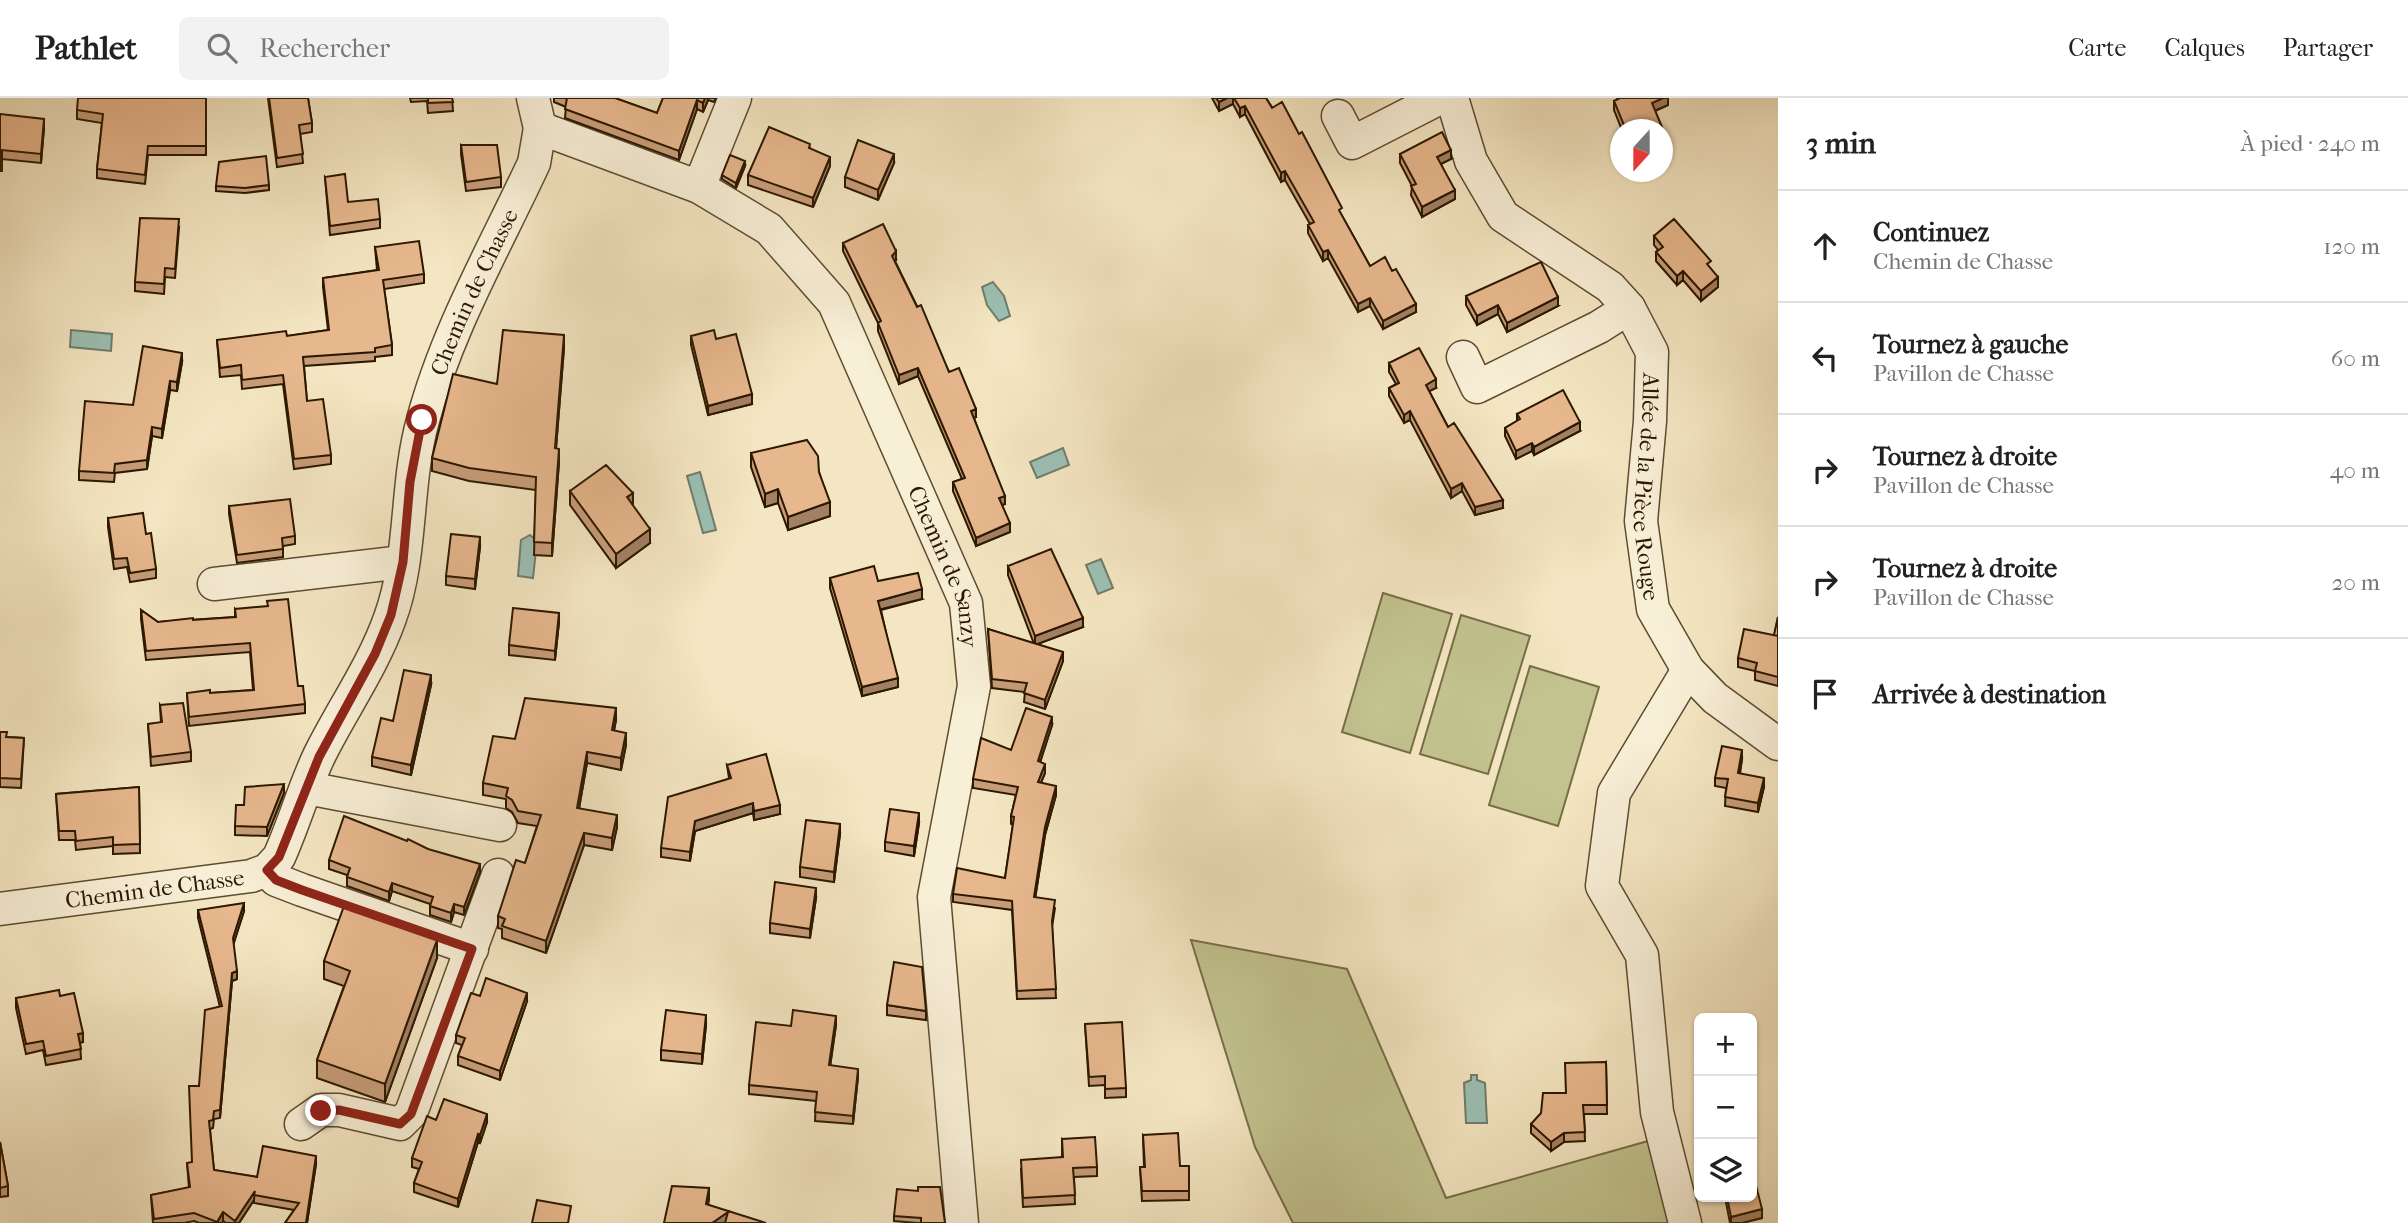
<!DOCTYPE html>
<html lang="fr">
<head>
<meta charset="utf-8">
<style>
	:root { --surface:#fff; --page:#f2f2f2; --text:#222; --muted:#767676; --line:#e0e0e0 }
	body { margin:0; font-family:"IM FELL French Canon",serif; background:var(--page); color:var(--text) }
	.controls { position:absolute; right:21px; bottom:21px; display:grid; overflow:hidden; border-radius:10px; box-shadow:0 2px 5px #0004 }
	.controls button { width:63px; height:63px; display:grid; place-items:center; padding:0; border:0; border-bottom:2px solid var(--line); background:var(--surface); color:var(--text); font:35px sans-serif }
	.compass { position:absolute; left:1610px; top:21px; width:63px; height:63px; border-radius:50%; background:var(--surface); box-shadow:0 2px 5px #0004; rotate:201deg }
	.stop { position:absolute; width:21px; height:21px; margin:-16px; border:5px solid #8f2418; border-radius:50%; background:#fff }
	.stop.end { background:#8f2418; border-color:#fff; box-shadow:0 2px 7px #0008 }
	.list { margin:0; padding:0; list-style:none }
	h2 { display:flex; justify-content:space-between; align-items:center; height:91px; margin:0; padding:0 28px; font-size:30px }
	h2 small { font-size:23px; font-weight:400; color:var(--muted) }
	.list li { display:grid; grid-template-columns:46px 1fr auto; gap:21px; align-items:center; box-sizing:border-box; height:112px; padding:0 28px; border-top:2px solid var(--line) }
	.list b { display:block; font-size:26px; white-space:nowrap }
	.list p { margin:0; font-size:23px; white-space:nowrap; color:var(--muted) }
	.list em { font-size:23px; font-style:normal; color:var(--muted) }
	.icon { flex:none; width:38px; height:38px; fill:none; stroke:currentColor; stroke-width:2; stroke-linecap:round; stroke-linejoin:round }
	.map { position:relative; flex:none; width:1778px; height:1125px; overflow:hidden }
	header { display:flex; align-items:center; gap:42px; box-sizing:border-box; height:98px; padding:0 35px; background:var(--surface); border-bottom:2px solid var(--line) }
	header strong { font-size:33px }
	nav { display:flex; gap:38px; margin-inline-start:auto; font-size:24px }
	.search { width:490px; height:63px; background:var(--page); display:flex; align-items:center; gap:18px; box-sizing:border-box; padding:0 24px; border-radius:10px; color:var(--muted); font-size:26px }
	main { display:flex }
	aside { flex:1; background:var(--surface) }
	.map>svg:first-child { display:block }
	.green { fill:#c2c38f; stroke:#776e48; stroke-width:2 }
	.water { fill:#9cc0b4; stroke:#6f7d6c; stroke-width:2 }
	.lines { fill:none; stroke-linecap:round; stroke-linejoin:round }
	.minor-casing { stroke:#5e4c30; stroke-width:35 }
	.minor { stroke:#f8efd7; stroke-width:32 }
	.wall { fill:#c79d79; stroke:#2c1800; stroke-width:2 }
	.shaded-wall { fill:#a28063; stroke:#2c1800; stroke-width:2 }
	.building { fill:#e7b78d; stroke:#2c1800; stroke-width:2 }
	.route { stroke:#8f2418; stroke-width:9 }
	.labels { text-anchor:middle; dominant-baseline:central; stroke-width:5; stroke-linejoin:round; paint-order:stroke }
	.street-label { font-size:23px; fill:#2c1800; stroke:#f8efd7 }
</style>
</head>
<body>
<header>
<strong>Pathlet</strong>
<div class="search"><svg class="icon" aria-label="search" viewBox="0 0 24 24"><circle cx="10" cy="10" r="6"/><path d="M15 15l6 6"/></svg>Rechercher</div>
<nav><a>Carte</a><a>Calques</a><a>Partager</a></nav>
</header>
<main>
<div class="map">
<svg width="1778" height="1125" viewBox="0 0 1778 1125">
	<rect width="100%" height="100%" fill="#f4e6c2"/>
	<filter id="stains"><feTurbulence type="fractalNoise" baseFrequency=".00286" numOctaves="4"/><feColorMatrix values="0 0 0 0 .2 0 0 0 0 .09 0 0 0 0 .02 0 0 0 .5 -.17"/></filter>
	<radialGradient id="worn" r=".72"><stop offset=".6" stop-color="#630" stop-opacity="0"/><stop offset="1" stop-color="#630" stop-opacity=".3"/></radialGradient>
	<path class="green" d="M1383,495L1452,516L1410,655L1342,634Z
		M1461,517L1530,538L1488,676L1420,656Z
		M1530,568L1599,589L1558,728L1489,707Z
		M1191,842L1347,871L1446,1100L1648,1043L1669,1125H1293L1255,1049Z"/>
	<path class="water" d="M993,184L1004,198L1010,218L999,223L987,207L982,189Z
		M71,232L112,236L111,253L70,249Z
		M1063,350L1069,367L1037,380L1030,364Z
		M700,374L716,432L703,435L687,378Z
		M530,437L537,443L533,480L518,478L521,442Z
		M1101,461L1113,490L1098,496L1086,467Z
		M1471,977H1477V982L1485,985L1487,1025H1466L1464,985L1471,982Z"/>
	<g class="lines">
		<g class="minor-casing">
			<g id="minor">
				<path id="s1" d="M533,0L540,30L699,89L769,131L834,205L966,505L974,588L934,799L962,1125"/>
				<path id="s2" d="M1452,0L1471,63L1503,118L1610,189L1629,210L1652,254L1650,323L1641,423L1653,511L1688,572L1715,600L1778,646"/>
				<path d="M1338,18L1352,45L1440,0"/>
				<path d="M699,89L735,0"/>
				<path d="M1463,259L1477,289L1599,229L1629,210"/>
				<path d="M214,486L403,464"/>
				<path d="M307,690L500,727"/>
				<path d="M267,772L276,782L302,792L472,851"/>
				<path id="s3" d="M0,811L251,778L267,772L279,759C294,726 304,689 320,656C343,610 373,568 390,520C413,457 405,386 423,322C447,232 495,149 534,65L540,30"/>
				<path d="M301,1026L321,1012H339L400,1026L411,1015L498,777"/>
				<path d="M1685,1125L1657,1014L1642,857L1602,788L1614,695L1688,572"/>
			</g>
		</g>
		<use href="#minor" class="minor"/>
	</g>
	<path class="wall" d="M206,0V57H148L145,86L97,80V71L102,25L77,21V12Z
		M268,0H308L312,25V34L300,36L303,65L277,69Z
		M410,0H452L453,13L428,15L427,3L411,4Z
		M554,0H615L657,15L663,0H716L714,4L708,2L703,14L697,11L679,62L565,20L566,9L554,4Z
		M1212,0H1266L1342,118L1370,168L1416,214L1383,231L1370,208L1358,214L1328,160L1323,163L1308,135V127L1310,126L1285,82L1281,84L1245,16L1240,19L1233,6L1219,13Z
		M1617,0H1668V7L1655,13L1666,39V48L1662,50V32H1622L1614,12V3L1617,2Z
		M0,16L44,30L41,65L2,61V73H0Z
		M461,47L501,79V89L466,93L461,56Z
		M810,50L830,68L813,109L748,87V77Z
		M1400,56L1451,61L1441,66L1455,101L1422,119L1411,97L1412,88L1400,65Z
		M894,65L878,102L845,89V79Z
		M745,68L736,90L722,81V77Z
		M325,79L348,104L380,121V130L330,137Z
		M269,87V92L245,95L216,93V88Z
		M179,130L175,180L165,179L164,196L135,193V184Z
		M1654,138L1711,171L1718,189L1701,203L1683,182L1677,187L1656,163V154L1658,152L1654,147Z
		M843,145L896,162L895,163L949,274L976,319L974,320L1005,406L1002,407L1010,434L976,448L953,393V384L962,381L918,278L899,286L878,233V225L843,153Z
		M375,149L424,176V185L384,191L392,247V257L375,259V263L304,268L307,303L331,357V366L294,371L283,286L242,291L241,277L220,279L217,242L287,238L328,232L323,189V180L377,172Z
		M1466,198L1558,208L1507,234L1498,216L1477,227L1466,207Z
		M691,238L716,241L752,306L708,317L691,247Z
		M564,250L556,350L559,364L552,458L534,457L536,392L469,383L432,373V360L497,286Z
		M182,264L177,293L170,292L162,340L152,338L147,371L115,375L114,384L79,382V373L133,307Z
		M1389,265L1436,290L1429,293L1448,329L1503,410L1475,417L1462,393L1451,400L1410,322L1404,325L1389,298V290L1396,286L1389,274Z
		M1517,316L1580,333L1534,357L1532,353L1516,361L1505,338V330L1517,323Z
		M751,355L819,374L830,418L788,432L778,405L765,409L751,369Z
		M570,393L650,445L616,470L570,407Z
		M229,408L295,438V446L283,448V459L237,465L229,416Z
		M108,420L146,436L156,471V480L130,484L127,469L114,471L108,429Z
		M480,449L475,491L446,487V478Z
		M1008,468L1083,529L1037,546L1063,563L1045,611L1024,604L1025,594L992,590L988,531L1034,546L1008,477Z
		M830,480L878,483L922,501L881,512L898,589L862,598L830,490Z
		M235,511L298,588L305,606V615L189,628L187,595H210L253,592L250,554L146,562L141,521V512L158,524L235,519Z
		M1778,519V588L1755,582V573L1738,569V560L1774,538Z
		M559,524L555,562L509,557V547Z
		M431,587L411,677L372,668V659L393,623Z
		M160,607L191,654V663L151,668L148,626L161,625Z
		M616,622L614,632L626,647L621,672L587,665L579,710L617,729L612,752L584,747L546,855L502,840V831L498,830V818L525,765L537,728L518,725L512,714L506,710V701L483,697V685L515,641Z
		M1052,627L1040,664L1045,675L1041,684L1056,697L1045,737L1035,800L1055,810L1052,829L1056,900L1017,901L1012,812L953,804V796L1005,780L1013,727L1011,726V718L1016,697L973,690V681L1011,652Z
		M0,634L7,639L24,640L21,690L0,689Z
		M1742,661L1740,676L1764,689L1758,714L1725,708L1726,690L1715,688V680Z
		M727,667L780,716L754,722L753,715L695,733L690,763L661,759V750L729,680Z
		M139,689L140,755L113,756V748L76,752L75,742H59L56,696Z
		M284,695L267,738L235,737V728L244,707Z
		M919,725L914,758L885,753V744Z
		M840,736L834,784L800,779V769Z
		M329,762L480,774L464,817L454,814L451,824L430,817V806L392,793L389,803L347,788V777L329,771Z
		M816,800L810,840L770,835V825Z
		M198,812L244,813L233,846L237,881L232,883L220,1020L214,1021L213,1030L210,1031L214,1072L257,1079L316,1066L307,1125H285L294,1112L254,1105V1102L239,1125H226L223,1123L222,1125H199L194,1123L184,1125H153L151,1097L189,1090L187,1065H192L199,988L220,909L198,820Z
		M437,860L385,1004L317,980V962L344,888L324,881V863Z
		M60,898L83,944L80,945L81,961L46,967L43,952L26,956L16,910V900Z
		M480,898L527,903L500,982L458,967V958L462,947L456,945V937Z
		M887,907L926,913V922L887,917Z
		M1085,926L1126,990V999L1105,1000V987L1089,988Z
		M706,927L702,966L661,962V952Z
		M836,927L830,968L858,979L853,1026L815,1023L816,1003L749,996V987L791,928Z
		M1606,964L1607,1016H1584L1585,1043L1564,1044L1551,1053L1531,1035V1026L1566,995Z
		M436,1022L487,1024L480,1045L478,1044L458,1109L414,1094V1085L419,1071L412,1069V1060Z
		M1143,1037L1180,1068H1189V1102L1142,1103L1140,1069H1144Z
		M1062,1041L1097,1069V1078L1074,1079L1075,1106L1023,1109L1021,1071L1062,1059Z
		M0,1044L8,1088V1098L0,1099Z
		M918,1093L945,1125H917L894,1123V1118Z
		M1725,1099H1752L1762,1120L1742,1125H1730Z"/>
	<path class="shaded-wall" d="M705,0H708V2L703,14V5Z
		M1227,0H1233V6L1219,13V4Z
		M1663,0H1668V7L1652,14V5Z
		M697,2V11L679,62V53Z
		M1245,8V16L1240,19V10Z
		M44,21V30L41,65V56Z
		M1666,39V48L1662,50V40Z
		M1451,52V61L1437,68V59Z
		M894,56V65L878,102V92Z
		M830,59V68L813,109V100Z
		M745,63V68L736,90V85Z
		M1285,73V82L1281,84V75Z
		M1455,92V101L1422,119V109Z
		M1328,152V160L1323,163V154Z
		M896,153V162L892,166V158Z
		M1683,173V182L1677,187V178Z
		M1718,179V189L1701,203V193Z
		M1558,199V208L1507,234V225Z
		M1370,200V208L1358,214V206Z
		M1416,206V214L1383,231V223Z
		M1498,207V216L1477,227V218Z
		M564,237V250L555,363V350Z
		M182,255V264L177,293V284Z
		M918,270V278L899,286V277Z
		M1436,281V290L1426,295V287Z
		M170,283V292L162,340V331Z
		M752,296V306L708,317V308Z
		M976,311V319L971,321V313Z
		M1410,313V322L1404,325V317Z
		M1580,324V333L1534,357V349Z
		M152,329V338L147,371V362Z
		M1532,345V353L1516,361V353Z
		M559,351V364L552,458V445Z
		M1462,385V393L1451,400V391Z
		M778,391V405L765,409V396Z
		M633,395V408L627,399Z
		M1005,398V406L999,408V400Z
		M1503,402V410L1475,417V409Z
		M830,404V418L788,432V419Z
		M1010,425V434L976,448V440Z
		M650,431V445L616,470V456Z
		M480,439V449L475,491V481Z
		M922,491V501L878,512V503Z
		M559,515V524L555,562V553Z
		M1083,520V529L1035,547V538Z
		M1063,554V563L1045,611V602Z
		M431,577V587L411,677V667Z
		M898,580V589L862,598V589Z
		M616,610V622L612,644V632Z
		M1052,619V627L1038,671V663Z
		M626,635V647L621,672V660Z
		M1742,652V661L1738,684V675Z
		M587,654V665L577,722V710Z
		M1045,666V675L1038,692V684Z
		M1764,680V689L1758,714V705Z
		M284,686V695L267,738V729Z
		M1056,688V697L1045,737L1034,808V799L1045,729Z
		M753,705V715L695,733L690,763V754L695,723Z
		M780,707V716L754,722V713Z
		M919,715V725L914,758V748Z
		M617,717V729L612,752V740Z
		M840,726V736L834,784V774Z
		M584,735V747L546,855V843Z
		M480,766V774L464,817V809Z
		M392,785V793L389,803V794Z
		M816,790V800L810,840V831Z
		M244,805V813L233,848V840Z
		M454,806V814L451,824V815Z
		M437,842V860L385,1004V986Z
		M237,873V881L232,883L220,1020L232,875Z
		M527,895V903L500,982V973Z
		M706,917V927L702,966V956Z
		M836,918V927L829,976V967Z
		M83,935V944L78,945V936Z
		M858,971V979L853,1026V1018Z
		M487,1016V1024L480,1045V1037Z
		M1564,1035V1044L1551,1053V1044Z
		M478,1036V1044L458,1109V1101Z
		M316,1058V1066L307,1125H306Z
		M709,1090V1102L706,1118V1106Z
		M255,1093L254,1102L239,1125H235V1123Z
		M1762,1111V1120L1742,1125H1731V1119Z
		M223,1114V1123L222,1125H217Z
		M728,1114V1125H712Z"/>
	<path class="building" d="M78,0H206V48H148L145,77L97,71L103,16L77,12Z
		M269,0H308L312,25L299,27L303,56L277,60Z
		M428,0H452L453,4L428,5Z
		M567,0H615L657,15L663,0H705L703,5L697,2L679,53L565,11Z
		M1216,0H1227L1219,4Z
		M1234,0H1266L1272,10L1282,4L1299,36L1302,34L1342,110L1339,112L1370,168L1385,159L1392,173L1396,171L1416,206L1383,223L1370,200L1358,206L1328,152L1323,154L1308,127L1314,124L1285,73L1281,75L1245,8L1240,10Z
		M1620,0H1663L1652,5L1666,39L1662,40V32H1626L1614,3Z
		M0,16L44,21L41,56L2,52V63H0Z
		M769,29L810,46L809,50L830,59L813,100L748,77Z
		M1442,34L1451,52L1437,59L1455,92L1422,109L1411,88L1416,86L1400,56Z
		M858,42L894,56L878,92L845,79Z
		M461,47H497L501,79L466,84Z
		M730,57L745,63L736,85L722,77Z
		M266,58L269,87L245,90L216,88L219,64Z
		M345,76L348,104L378,101L380,121L330,128L325,79Z
		M140,120L179,121L175,171L165,170L164,186L135,184Z
		M1674,121L1711,163L1707,166L1718,179L1701,193L1683,173L1677,178L1656,154L1663,149L1654,138Z
		M883,126L896,153L892,158L917,209L921,207L949,274L959,270L976,311L971,313L1005,398L999,400L1010,425L976,440L953,384L965,380L918,270L899,277L878,225L881,223L843,145Z
		M419,143L424,176L383,182L392,247L375,250V254L303,259L307,303L323,301L331,357L294,361L283,277L242,282L241,267L220,270L217,242L286,233L287,238L329,232L323,180L379,172L375,149Z
		M1541,164L1558,199L1507,225L1498,207L1477,218L1466,198Z
		M503,232L564,237L555,350L559,351L552,445L534,444L536,379L469,370L432,360L453,276L497,286Z
		M714,232L716,241L736,236L752,296L708,308L691,238Z
		M143,248L182,255L177,284L170,283L162,331L152,329L147,362L115,366L114,375L79,373L85,303L133,307Z
		M1419,250L1436,281L1426,287L1448,329L1454,325L1503,402L1475,409L1462,385L1451,391L1410,313L1404,317L1389,290L1399,285L1389,265Z
		M1563,292L1580,324L1534,349L1532,345L1516,353L1505,330L1520,321L1517,316Z
		M807,342L818,358L819,374L830,404L788,419L778,391L765,396L751,355Z
		M606,367L633,395L627,399L650,431L616,456L570,393Z
		M290,401L295,438L282,440L283,451L237,457L229,408Z
		M143,415L146,436L151,435L156,471L130,475L127,460L114,461L108,420Z
		M451,436L480,439L475,481L446,478Z
		M1051,451L1083,520L1035,538L1008,468Z
		M874,468L878,483L918,475L922,491L878,503L898,580L862,589L830,480Z
		M288,501L298,588H303L305,606L189,619L187,595L210,592V595L254,592L250,545L146,553L141,512L158,524L193,520V522L236,519L235,511L268,508L267,503Z
		M513,510L559,515L555,553L509,547Z
		M1778,519V538L1774,537Z
		M988,531L1063,554L1045,602L1024,595L1027,585L992,581Z
		M1744,531L1778,538V579L1755,573L1757,565L1738,560Z
		M404,572L431,577L411,667L372,659L381,620L393,623Z
		M525,600L616,610L612,632L626,635L621,660L587,654L577,710L617,717L612,740L584,735L546,843L502,828L505,821L498,818L516,762L525,765L541,717L518,713L512,702L506,698L508,690L483,685L493,638L515,641Z
		M183,605L191,654L151,659L148,626L162,624L160,607Z
		M1026,610L1052,619L1038,663L1045,666L1038,684L1056,688L1045,729L1034,799L1055,802L1052,823L1056,891L1017,893L1012,803L953,796L957,770L1005,780L1014,719L1011,718L1018,689L973,681L981,640L1011,652Z
		M0,634H7L6,639L24,640L21,681L0,680Z
		M1722,648L1742,652L1738,675L1764,680L1758,705L1725,699L1728,681L1715,680Z
		M766,656L780,707L754,713L753,705L695,723L690,754L661,750L668,699L731,680L727,667Z
		M284,686L267,729L235,728L236,707H244L245,689Z
		M139,689L140,746L113,747V739L76,743L75,733H59L56,696Z
		M890,711L919,715L914,748L885,744Z
		M344,718L407,743L408,741L428,751L480,766L464,809L454,806L451,815L430,808L433,799L392,785L389,794L347,779L350,770L329,762Z
		M806,722L840,726L834,774L800,769Z
		M775,784L816,790L810,831L770,825Z
		M244,805L233,840L237,873L232,875L220,1012L214,1013L213,1022L209,1023L214,1072L257,1079L263,1048L316,1058L306,1125H285L299,1105L254,1097L255,1093L235,1123L223,1114L217,1124L194,1115L154,1121L151,1097L190,1089L187,1065L192,1064L189,988H199L205,912L222,908L198,812Z
		M344,808L437,842L385,986L317,962L350,873L324,863Z
		M894,864L922,869L926,913L887,907Z
		M486,880L527,895L500,973L458,958L465,940L456,937L471,895L480,898Z
		M59,892L60,898L74,895L83,935L78,936L81,951L46,958L43,943L26,946L16,900Z
		M666,912L706,917L702,956L661,952Z
		M793,912L836,918L829,967L858,971L853,1018L815,1014L817,994L749,987L756,924L791,928Z
		M1122,924L1126,990L1105,991V978L1089,979L1085,926Z
		M1606,964L1607,1007H1583L1585,1034L1564,1035L1551,1044L1531,1026L1541,1015L1543,995H1566L1565,965Z
		M444,1001L487,1016L480,1037L478,1036L458,1101L414,1085L422,1064L412,1060L427,1018L436,1022Z
		M1178,1035L1180,1068H1189V1093H1142L1140,1069H1145L1143,1037Z
		M1095,1039L1097,1069L1073,1070L1075,1097L1023,1100L1021,1062L1063,1059L1062,1041Z
		M0,1044L8,1088L0,1090Z
		M1752,1072L1762,1111L1731,1119L1727,1099H1752Z
		M672,1088L709,1090L706,1106L766,1125H725L728,1114L712,1125H664Z
		M918,1089H940L945,1125H921V1120L894,1118L897,1091L918,1093Z
		M537,1102L571,1108L568,1125H532Z"/>
	<g class="lines">
		<path class="route" d="M321,1013L339,1012L400,1026L411,1016L472,851L302,792L276,782L267,772L279,759L319,659L375,556L391,517L403,464L410,384L422,322"/>
	</g>
	<g class="labels">
		<g class="street-label">
			<text stroke="none"><textPath href="#s3" startOffset="891">Chemin de Chasse</textPath></text>
			<text stroke="none"><textPath href="#s2" startOffset="471">Allée de la Pièce Rouge</textPath></text>
			<text stroke="none"><textPath href="#s1" startOffset="667">Chemin de Sanzy</textPath></text>
			<text stroke="none"><textPath href="#s3" startOffset="156">Chemin de Chasse</textPath></text>
		</g>
	</g>
	<rect width="100%" height="100%" filter="url(#stains)"/>
	<rect width="100%" height="100%" fill="url(#worn)"/>
</svg>
<div class="controls">
<button>+</button>
<button>−</button>
<button><svg class="icon" aria-label="layers" viewBox="0 0 24 24"><path d="M12 4l9 5-9 5-9-5zM3 14l9 5 9-5"/></svg></button>
</div>
<svg class="compass" viewBox="-18 -18 36 36"><path d="M0-13l5 13h-10z" fill="#e53935"/><path d="M0 13l5-13h-10z" fill="#767676"/></svg>
<div class="stop" style="left:422px;top:322px"></div>
<div class="stop end" style="left:321px;top:1013px"></div>
</div>
<aside>
<h2>3 min<small>À pied · 240 m</small></h2>
<ul class="list">
<li><svg class="icon" aria-label="ahead" viewBox="0 0 24 24"><path d="M12 20V5M6 11l6-6 6 6"/></svg><div><b>Continuez</b><p>Chemin de Chasse</p></div><em>120 m</em></li>
<li><svg class="icon" aria-label="left" viewBox="0 0 24 24"><path d="M17 20v-9H6M10 6l-5 5 5 5"/></svg><div><b>Tournez à gauche</b><p>Pavillon de Chasse</p></div><em>60 m</em></li>
<li><svg class="icon" aria-label="right" viewBox="0 0 24 24"><path d="M7 20v-9h11M14 6l5 5-5 5"/></svg><div><b>Tournez à droite</b><p>Pavillon de Chasse</p></div><em>40 m</em></li>
<li><svg class="icon" aria-label="right" viewBox="0 0 24 24"><path d="M7 20v-9h11M14 6l5 5-5 5"/></svg><div><b>Tournez à droite</b><p>Pavillon de Chasse</p></div><em>20 m</em></li>
<li><svg class="icon" aria-label="arrive" viewBox="0 0 24 24"><path d="M6 21V4h12l-3 4 3 4H6"/></svg><div><b>Arrivée à destination</b></div></li>
</ul>
</aside>
</main>
</body>
</html>
